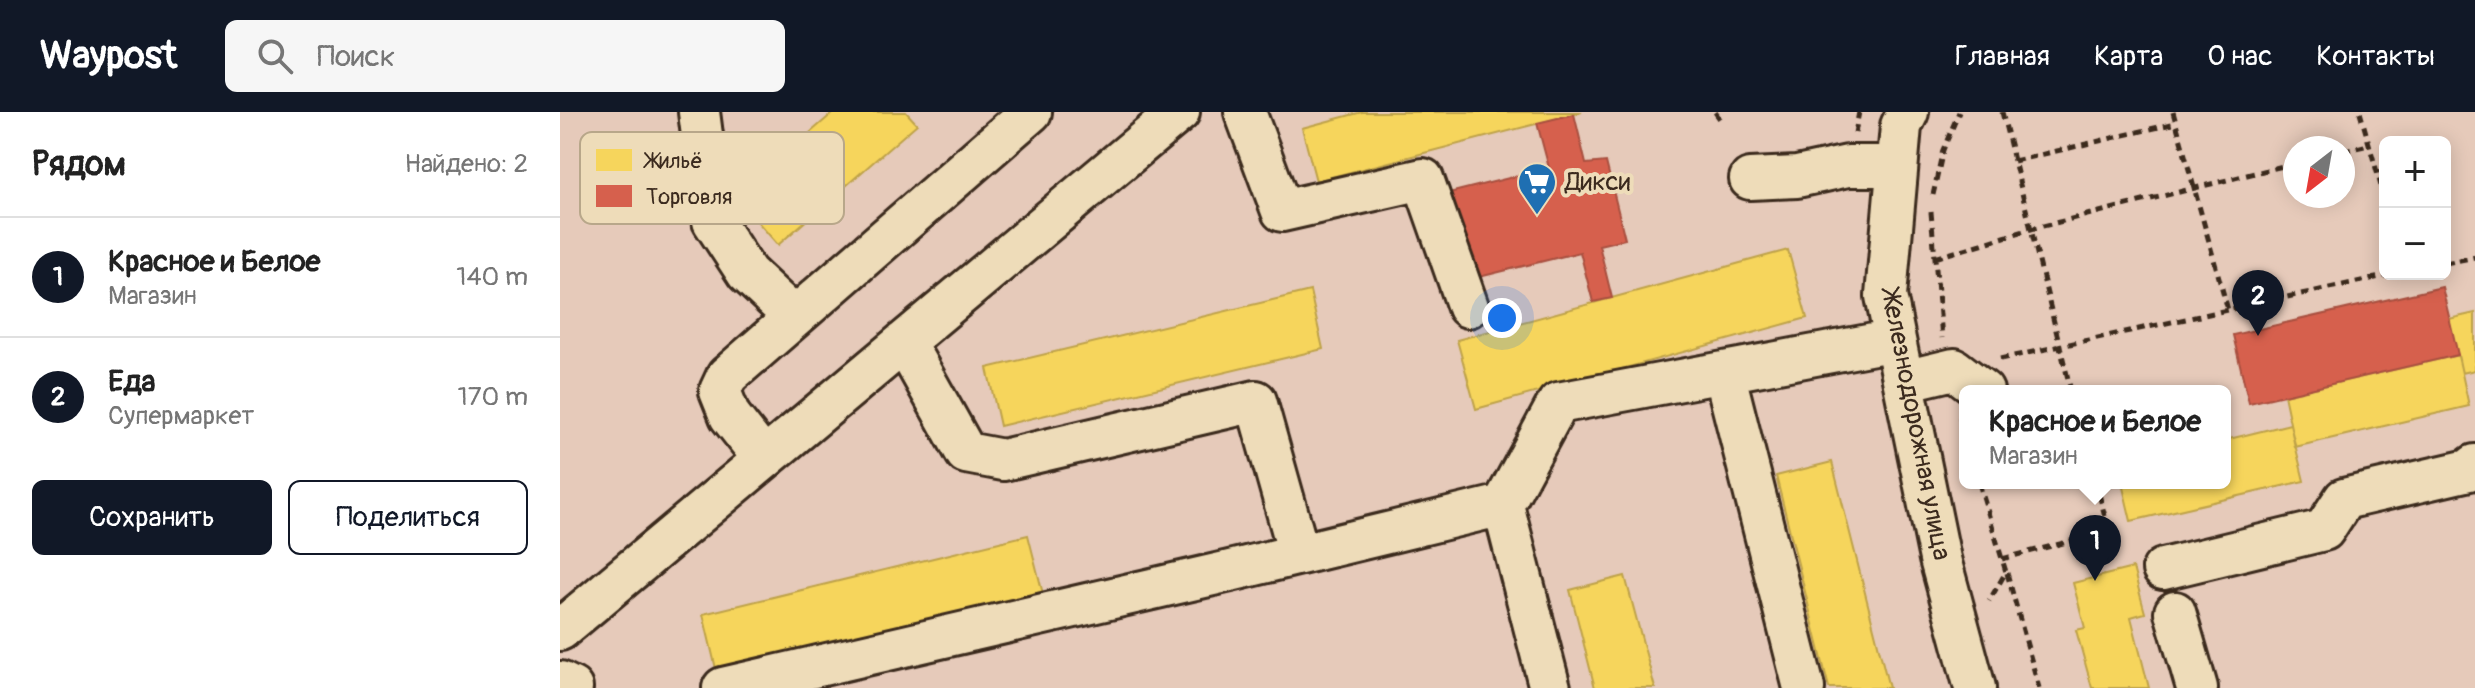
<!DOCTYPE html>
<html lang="ru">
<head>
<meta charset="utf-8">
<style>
	:root { --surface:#fff; --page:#f6f6f6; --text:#222; --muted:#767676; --line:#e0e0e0; --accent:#111827 }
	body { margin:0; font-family:Pangolin,sans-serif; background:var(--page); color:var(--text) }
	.controls { position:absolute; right:24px; top:24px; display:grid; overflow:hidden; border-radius:12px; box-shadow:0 4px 20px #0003 }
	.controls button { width:72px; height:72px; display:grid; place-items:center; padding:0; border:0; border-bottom:2px solid var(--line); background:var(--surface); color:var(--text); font:40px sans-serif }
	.compass { position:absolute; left:1723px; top:24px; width:72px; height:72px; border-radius:50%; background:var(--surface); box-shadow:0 4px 20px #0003; rotate:211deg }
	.you { position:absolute; left:942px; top:206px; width:28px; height:28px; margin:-20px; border:6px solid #fff; border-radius:50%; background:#1a73e8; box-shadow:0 0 0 12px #1a73e833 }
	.badge { display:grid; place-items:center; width:52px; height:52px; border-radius:50%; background:var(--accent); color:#fff; font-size:26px; font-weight:700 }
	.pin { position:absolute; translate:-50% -66px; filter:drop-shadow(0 2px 4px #0008) }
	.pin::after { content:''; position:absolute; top:42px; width:28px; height:24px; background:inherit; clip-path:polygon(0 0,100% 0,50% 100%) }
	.popup { position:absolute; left:1399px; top:273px; width:272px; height:104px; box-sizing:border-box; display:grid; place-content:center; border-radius:12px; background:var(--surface); filter:drop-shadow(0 2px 6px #0005); font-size:26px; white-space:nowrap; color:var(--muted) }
	.popup b { font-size:30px; color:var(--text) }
	.popup::after { content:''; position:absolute; left:50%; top:100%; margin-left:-16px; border:16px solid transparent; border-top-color:var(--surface) }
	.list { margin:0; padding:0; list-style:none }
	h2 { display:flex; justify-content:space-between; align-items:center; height:104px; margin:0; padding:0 32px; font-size:34px }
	h2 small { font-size:26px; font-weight:400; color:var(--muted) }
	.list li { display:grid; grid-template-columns:52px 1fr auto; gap:24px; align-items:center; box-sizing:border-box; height:120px; padding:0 32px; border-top:2px solid var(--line) }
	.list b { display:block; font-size:30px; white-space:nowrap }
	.list p { margin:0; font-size:26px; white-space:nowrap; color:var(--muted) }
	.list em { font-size:26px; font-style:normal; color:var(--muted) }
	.actions { display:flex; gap:16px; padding:24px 32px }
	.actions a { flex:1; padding:18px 0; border:2px solid var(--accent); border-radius:12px; text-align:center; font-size:28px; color:var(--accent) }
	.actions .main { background:var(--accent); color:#fff }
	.icon { flex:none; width:44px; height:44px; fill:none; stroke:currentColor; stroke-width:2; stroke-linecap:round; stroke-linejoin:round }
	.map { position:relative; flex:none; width:1915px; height:576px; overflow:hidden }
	header { display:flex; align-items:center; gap:48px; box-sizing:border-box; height:112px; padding:0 40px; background:var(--accent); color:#fff }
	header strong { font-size:38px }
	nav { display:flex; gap:44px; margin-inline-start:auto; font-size:28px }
	.search { width:560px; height:72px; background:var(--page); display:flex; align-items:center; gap:20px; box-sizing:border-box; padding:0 28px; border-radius:12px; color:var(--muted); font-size:30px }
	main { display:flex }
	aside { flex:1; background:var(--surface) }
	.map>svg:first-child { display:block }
	.homes { fill:#f6d55c; stroke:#bea249; stroke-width:2 }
	.shops { fill:#d6604d; stroke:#a8503f; stroke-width:2 }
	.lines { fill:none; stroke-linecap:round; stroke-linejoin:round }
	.minor-casing { stroke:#3b2a1e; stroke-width:46 }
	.path { stroke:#3b2a1e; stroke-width:5; stroke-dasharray:8 6; stroke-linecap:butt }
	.minor { stroke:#eedcb9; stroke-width:40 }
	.labels { text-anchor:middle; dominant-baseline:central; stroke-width:8; stroke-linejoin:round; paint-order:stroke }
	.poi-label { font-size:26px; fill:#3b2a1e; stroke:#eedcb9; text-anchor:start }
	.street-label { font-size:26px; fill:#3b2a1e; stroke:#eedcb9 }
	.key { fill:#eedcb9; stroke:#b8a78a; stroke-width:2 }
	.key-label { font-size:22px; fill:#3b2a1e }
</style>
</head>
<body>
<header>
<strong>Waypost</strong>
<div class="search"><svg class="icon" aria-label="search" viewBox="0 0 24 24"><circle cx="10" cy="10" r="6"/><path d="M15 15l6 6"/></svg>Поиск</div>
<nav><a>Главная</a><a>Карта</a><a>О нас</a><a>Контакты</a></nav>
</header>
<main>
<aside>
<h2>Рядом<small>Найдено: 2</small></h2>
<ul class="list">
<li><span class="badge">1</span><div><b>Красное и Белое</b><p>Магазин</p></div><em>140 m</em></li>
<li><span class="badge">2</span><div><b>Еда</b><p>Супермаркет</p></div><em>170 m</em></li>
</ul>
<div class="actions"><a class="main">Сохранить</a><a>Поделиться</a></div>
</aside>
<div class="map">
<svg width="1915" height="576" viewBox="0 0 1915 576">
	<rect width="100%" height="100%" fill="#e6caba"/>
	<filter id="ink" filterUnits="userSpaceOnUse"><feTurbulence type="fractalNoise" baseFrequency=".0125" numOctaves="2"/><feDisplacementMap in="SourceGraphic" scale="16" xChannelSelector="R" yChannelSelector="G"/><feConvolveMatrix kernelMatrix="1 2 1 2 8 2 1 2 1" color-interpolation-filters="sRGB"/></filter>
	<g filter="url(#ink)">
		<path class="homes" d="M274,0H346L357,12L218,133L176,85Z
			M802,0H1022L756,69L742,16Z
			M1228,138L1247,206L916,297L897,228Z
			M750,179L763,237L440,314L427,256Z
			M1915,201V258L1902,261L1889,207Z
			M1898,243L1909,294L1735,335L1724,283Z
			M1730,312L1744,369L1571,409L1562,371H1665V328Z
			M1272,350L1329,576H1269L1216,364Z
			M468,423L483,482L157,561L143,502Z
			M1573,456L1585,501L1571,505L1589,576H1532L1516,518L1525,516L1513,471Z
			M1065,464L1095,576H1035L1010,478Z"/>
		<path class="shops" d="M1014,2L1026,52L1046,50L1065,127L1039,133L1052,186L1033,190L1020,140L911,167L889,81L989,56L977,11Z
			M1882,175L1898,243L1689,291L1673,223Z"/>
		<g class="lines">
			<g class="minor-casing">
				<path id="minor" d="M139,0L153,109L187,161L234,205
					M685,0L722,99L863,67L908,195
					M1348,0L1341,14L1326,184L1380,447L1415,576
					M1190,67L1237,65L1288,54H1337
					M344,230L406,341L443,348L696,289L739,442
					M1164,260L1244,576
					M1344,269L1394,257L1423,279
					M204,347L170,304L160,279L167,264L471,0
					M943,393L990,576
					M1603,457L1764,418L1784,387L1909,358L1915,353
					M1615,500L1637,576
					M0,518L619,0
					M0,570L12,576
					M163,576L670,459L943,393L998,291L1335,228"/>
			</g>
			<path class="path" d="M1155,0L1160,7
				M1442,0L1511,279
				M1613,0L1668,198
				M1800,0L1825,88
				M1295,21L1299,0
				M1783,39L1809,33
				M1454,49L1616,11
				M1373,83L1383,38L1399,0
				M1371,100L1382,226
				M1375,146L1471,117L1735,51
				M1885,151L1915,145
				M1440,247L1834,162
				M1400,305L1405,323
				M1419,371L1446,460L1429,489
				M1442,447L1549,419L1536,371
				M1447,461L1479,576"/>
			<use href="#minor" class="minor"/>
		</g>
	</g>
	<defs>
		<g id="supermarket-pin" transform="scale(2)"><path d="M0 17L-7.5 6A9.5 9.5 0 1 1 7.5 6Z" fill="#1f6fb2" stroke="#eedcb9"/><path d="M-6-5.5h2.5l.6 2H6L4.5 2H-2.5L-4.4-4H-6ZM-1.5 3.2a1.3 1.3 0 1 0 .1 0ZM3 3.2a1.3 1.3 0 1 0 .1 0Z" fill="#fff"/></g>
	</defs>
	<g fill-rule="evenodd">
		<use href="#supermarket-pin" x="977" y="70"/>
	</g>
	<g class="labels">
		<g class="poi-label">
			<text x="1005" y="70">Дикси</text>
		</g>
		<g class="street-label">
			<text transform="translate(1356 313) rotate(79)">Железнодорожная улица</text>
		</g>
	</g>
	<rect x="20" y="20" width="264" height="92" rx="12" class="key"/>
	<rect x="36" y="37" width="36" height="22" fill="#f6d55c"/>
	<rect x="36" y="73" width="36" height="22" fill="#d6604d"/>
	<g class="key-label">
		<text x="86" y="56">Жильё</text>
		<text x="86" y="92">Торговля</text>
	</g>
</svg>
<div class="controls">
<button>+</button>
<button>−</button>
</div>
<svg class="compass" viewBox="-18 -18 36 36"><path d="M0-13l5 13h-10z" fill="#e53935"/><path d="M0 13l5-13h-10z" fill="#767676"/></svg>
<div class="you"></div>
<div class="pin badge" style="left:1535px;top:469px">1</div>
<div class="popup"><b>Красное и Белое</b>Магазин</div>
<div class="pin badge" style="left:1698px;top:224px">2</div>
</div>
</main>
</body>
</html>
